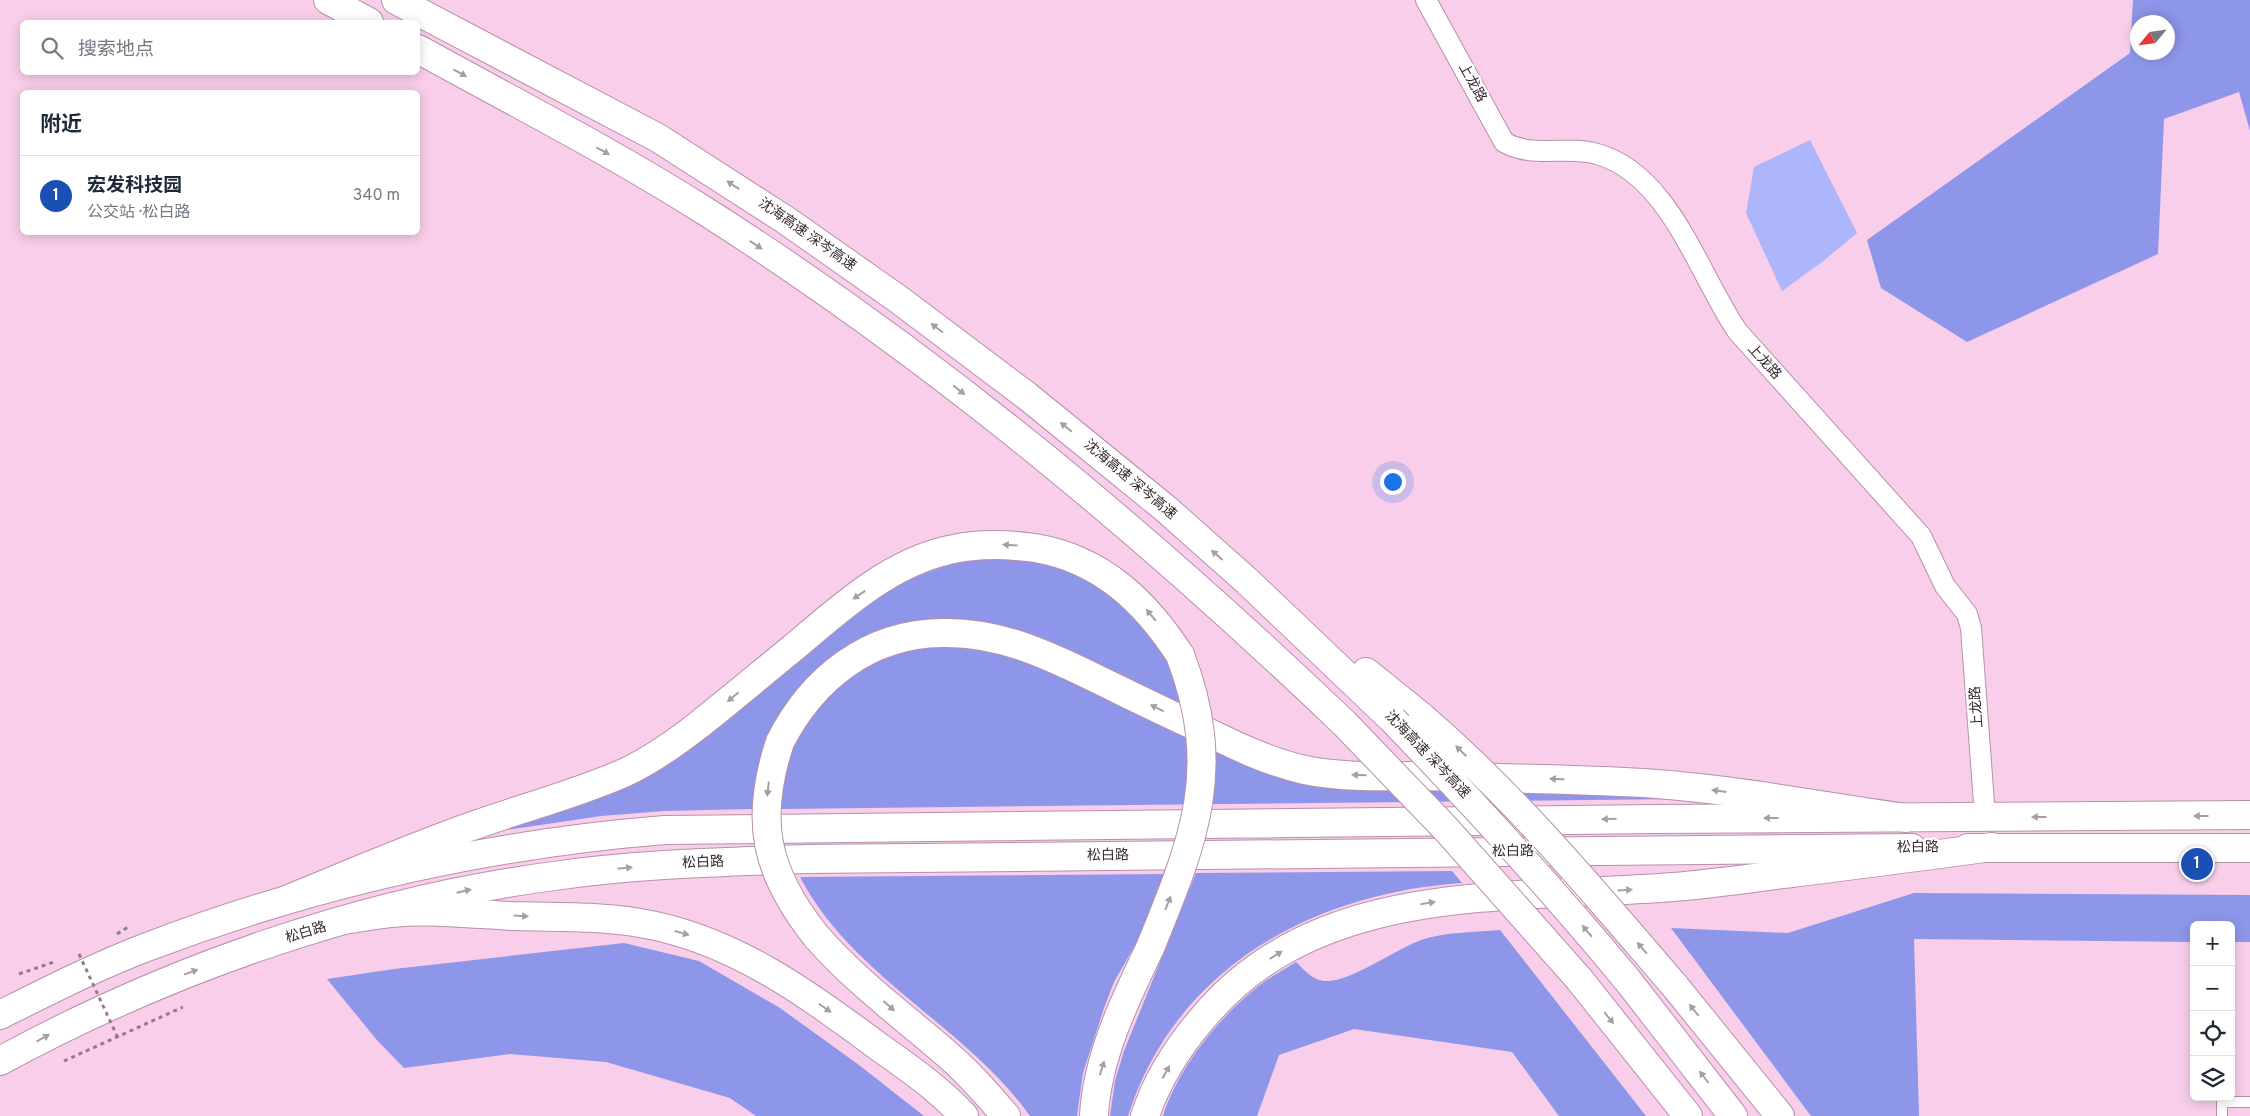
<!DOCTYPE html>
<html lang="zh">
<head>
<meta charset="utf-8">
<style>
	:root { --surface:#fff; --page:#f2f2f3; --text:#1f2937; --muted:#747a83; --line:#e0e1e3; --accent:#db2777 }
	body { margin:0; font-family:Overpass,"Noto Sans SC",sans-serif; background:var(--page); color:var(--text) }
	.controls { position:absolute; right:15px; bottom:15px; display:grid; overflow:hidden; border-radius:8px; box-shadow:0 2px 12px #0003 }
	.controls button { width:45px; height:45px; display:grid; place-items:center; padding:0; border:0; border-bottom:1px solid var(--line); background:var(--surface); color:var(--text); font:25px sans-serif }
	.compass { position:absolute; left:2130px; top:15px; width:45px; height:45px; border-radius:50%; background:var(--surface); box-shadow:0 2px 12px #0003; rotate:241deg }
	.you { position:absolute; left:1392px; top:481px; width:18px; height:18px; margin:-12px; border:4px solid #fff; border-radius:50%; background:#1a73e8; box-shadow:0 0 0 8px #1a73e833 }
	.badge { display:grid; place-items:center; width:32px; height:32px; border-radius:50%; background:var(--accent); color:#fff; font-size:16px; font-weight:700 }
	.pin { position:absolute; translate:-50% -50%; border:2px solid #fff; box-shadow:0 1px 5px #0006 }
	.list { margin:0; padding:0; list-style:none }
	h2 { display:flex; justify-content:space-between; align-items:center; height:65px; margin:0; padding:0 20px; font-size:21px }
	h2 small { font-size:16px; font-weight:400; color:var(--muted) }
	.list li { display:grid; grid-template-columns:32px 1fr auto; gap:15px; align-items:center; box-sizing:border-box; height:80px; padding:0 20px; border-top:1px solid var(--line) }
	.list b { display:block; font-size:19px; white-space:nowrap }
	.list p { margin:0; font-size:16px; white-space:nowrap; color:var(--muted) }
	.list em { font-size:16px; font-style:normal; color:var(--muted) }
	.icon { flex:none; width:28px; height:28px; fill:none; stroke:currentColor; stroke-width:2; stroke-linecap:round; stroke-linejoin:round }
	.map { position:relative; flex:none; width:2250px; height:1116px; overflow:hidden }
	.search { position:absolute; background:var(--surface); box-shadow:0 2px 12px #0003; left:20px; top:20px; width:400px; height:55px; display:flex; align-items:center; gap:12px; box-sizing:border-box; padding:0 18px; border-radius:8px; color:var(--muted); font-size:19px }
	.panel { position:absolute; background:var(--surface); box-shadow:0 2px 12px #0003; left:20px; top:90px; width:400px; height:145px; border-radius:8px }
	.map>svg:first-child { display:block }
	.green { fill:#adb5fb }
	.forest { fill:#8e96e9; fill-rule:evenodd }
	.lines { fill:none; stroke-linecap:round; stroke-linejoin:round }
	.service-casing { stroke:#b890ab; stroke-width:12 }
	.minor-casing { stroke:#b890ab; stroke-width:22 }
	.primary-casing { stroke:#b890ab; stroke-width:30 }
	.motorway-casing { stroke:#b890ab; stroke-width:30 }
	.path { stroke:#967a8d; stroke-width:3; stroke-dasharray:4 4; stroke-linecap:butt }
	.service { stroke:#fff; stroke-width:10 }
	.minor { stroke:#fff; stroke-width:20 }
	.primary { stroke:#fff; stroke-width:28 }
	.motorway { stroke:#fff; stroke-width:28 }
	.motorway-bridge-casing { stroke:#b890ab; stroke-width:30; stroke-linecap:butt }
	.path-bridge { stroke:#967a8d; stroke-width:3; stroke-dasharray:4 4; stroke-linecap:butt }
	.motorway-bridge { stroke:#fff; stroke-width:28 }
	.oneway { fill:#a59ea3 }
	.labels { text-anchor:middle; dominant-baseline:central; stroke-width:4.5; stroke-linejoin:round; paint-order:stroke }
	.street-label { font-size:14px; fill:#372832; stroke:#fdfdfd }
</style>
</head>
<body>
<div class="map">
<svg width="2250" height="1116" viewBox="0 0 2250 1116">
	<rect width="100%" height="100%" fill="#f8ceea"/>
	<path class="green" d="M1810,140L1857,233L1822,262L1782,291L1746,213L1754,167Z"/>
	<path class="forest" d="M2133,0H2250V131L2239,92L2164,119L2158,254L1967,342L1881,288L1867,240L2130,53ZM2138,22H2168V52H2138Z
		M980,558C1002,558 1023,558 1045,563C1096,576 1143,612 1167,660C1175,674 1178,691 1184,707C1148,690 1113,673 1078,657C1053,645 1028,632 1001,625C964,616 937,619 901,629C888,632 873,634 861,640C795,670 757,739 752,809L664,811L601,816L485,833L565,810L887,591C920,574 943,565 980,558Z
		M938,646H969L995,650L1029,662L1067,679L1208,747L1532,791L1627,795L1680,799L779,809C779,737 834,670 904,651C914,648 927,647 938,646Z
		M1452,871L1462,883C1313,893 1175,968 1128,1116H1110L1115,1081L1124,1051L1196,873Z
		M1167,874L1137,942L1114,982L1104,1008L1083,1073L1077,1116H1030C966,1026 852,977 800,877Z
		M1914,893L2250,895V942H2231V925H2194V942L1914,939L1919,1116H1811L1671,928L1788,933Z
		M1500,930L1646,1116H1559L1512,1052L1354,1029L1279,1055L1257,1116H1163C1178,1067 1223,1012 1264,982C1274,975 1285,969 1296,962C1304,970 1313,980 1324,981C1351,983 1396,948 1424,939C1447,932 1476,932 1500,930Z
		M624,943L699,961L780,1008L859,1065L924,1116H756L730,1098L606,1062L510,1054L404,1068L376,1039L327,979L394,969Z"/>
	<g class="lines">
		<g class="service-casing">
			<path id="service" d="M2222,1097V1116
				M2222,1102H2250"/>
		</g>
		<g class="minor-casing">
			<path id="minor" d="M1426,0L1504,142C1532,159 1567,145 1597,154C1670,174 1699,276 1738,332L1921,536L1945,586L1967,614L1971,628L1985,817"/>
		</g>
		<g class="primary-casing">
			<path id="primary" d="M1968,848H2250
				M0,1015C48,991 97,966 147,947C313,884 488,844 665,830L1657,819L2250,815
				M0,1061C169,969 363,901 554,876C637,864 722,862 806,859L1912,848"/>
		</g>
		<g class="motorway-casing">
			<path id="motorway" d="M328,0L369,22
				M396,0L658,138L787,221L898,299L1027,396L1166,509L1247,581L1393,720
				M418,49C514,102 612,152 705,211C936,358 1146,534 1344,723
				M1366,672L1423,718
				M780,742C812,679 868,634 941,633C997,631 1046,654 1095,678C1128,694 1160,710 1193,725C1230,743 1265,761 1305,770C1344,778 1386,776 1425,776C1492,778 1558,779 1624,782C1718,786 1813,805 1906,818
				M291,898C352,873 413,847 475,825C525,807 577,794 626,772C651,760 674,744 696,727C729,701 761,674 793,648C839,609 889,563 949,550C978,543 1006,544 1035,548C1101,559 1145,601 1180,655
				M350,919C364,917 378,914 391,913C431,909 472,914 512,916C555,917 598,916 640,923C731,938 807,993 879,1047C909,1068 939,1089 964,1116
				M816,936C855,981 903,1016 948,1055C969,1073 987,1094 1006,1116
				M1579,979L1688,1116
				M1629,982L1733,1116
				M1674,985L1780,1116
				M1094,1116C1097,1057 1125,1000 1150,948
				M1145,1116C1157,1080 1178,1047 1202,1019C1317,879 1511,900 1673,887C1712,884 1752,878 1791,873C1858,865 1925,856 1992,847"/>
		</g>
		<path class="path" d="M117,934L128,927
			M19,974L54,962
			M64,1061L183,1007"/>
		<use href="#service" class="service"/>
		<use href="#minor" class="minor"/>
		<use href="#primary" class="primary"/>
		<use href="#motorway" class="motorway"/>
		<g class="motorway-bridge-casing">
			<path id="motorway-bridge" d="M1423,718C1516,798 1594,892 1674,985
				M1393,720C1475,805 1554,891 1629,982
				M1344,723L1446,829L1579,979
				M780,742C754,820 765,872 816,936
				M1150,948C1194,840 1224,770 1180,655"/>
		</g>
		<path class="path-bridge" d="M79,954L118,1038"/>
		<use href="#motorway-bridge" class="motorway-bridge"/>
	</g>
	<defs><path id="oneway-solid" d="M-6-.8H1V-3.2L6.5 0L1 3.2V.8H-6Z" transform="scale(1.25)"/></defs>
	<g class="oneway">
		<use href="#oneway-solid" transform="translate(460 73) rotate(29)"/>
		<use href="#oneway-solid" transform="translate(603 151) rotate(29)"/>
		<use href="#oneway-solid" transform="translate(733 185) rotate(-147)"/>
		<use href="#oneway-solid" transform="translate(756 245) rotate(33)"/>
		<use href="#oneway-solid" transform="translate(937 328) rotate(-143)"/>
		<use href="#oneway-solid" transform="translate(959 390) rotate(38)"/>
		<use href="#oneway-solid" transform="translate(1066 427) rotate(-141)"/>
		<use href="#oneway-solid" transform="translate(1010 545) rotate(-176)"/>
		<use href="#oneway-solid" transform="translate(1217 555) rotate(-139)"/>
		<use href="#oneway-solid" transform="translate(859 595) rotate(146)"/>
		<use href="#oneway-solid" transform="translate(1151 615) rotate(-130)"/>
		<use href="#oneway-solid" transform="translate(733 697) rotate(140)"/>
		<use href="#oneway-solid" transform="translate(1157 708) rotate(-154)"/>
		<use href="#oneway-solid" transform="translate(1461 751) rotate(-136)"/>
		<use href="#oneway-solid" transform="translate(1359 775) rotate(-179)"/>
		<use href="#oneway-solid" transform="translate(1557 779) rotate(-178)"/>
		<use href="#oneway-solid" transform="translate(768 789) rotate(97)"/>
		<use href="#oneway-solid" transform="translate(1719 791) rotate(-172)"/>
		<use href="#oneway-solid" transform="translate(2201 816) rotate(180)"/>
		<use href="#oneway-solid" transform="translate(2039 817) rotate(180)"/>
		<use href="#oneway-solid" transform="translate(1771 818) rotate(180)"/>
		<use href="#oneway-solid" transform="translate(1609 819) rotate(179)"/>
		<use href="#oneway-solid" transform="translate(625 868) rotate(-6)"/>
		<use href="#oneway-solid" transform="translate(1625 890) rotate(-3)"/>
		<use href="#oneway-solid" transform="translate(464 891) rotate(-13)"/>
		<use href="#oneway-solid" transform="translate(1168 903) rotate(-68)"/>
		<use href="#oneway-solid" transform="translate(1428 903) rotate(-9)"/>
		<use href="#oneway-solid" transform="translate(521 916) rotate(3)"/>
		<use href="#oneway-solid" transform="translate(1587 931) rotate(-130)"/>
		<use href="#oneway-solid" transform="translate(682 933) rotate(16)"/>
		<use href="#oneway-solid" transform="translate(1642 948) rotate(-131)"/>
		<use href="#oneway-solid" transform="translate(1276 955) rotate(-32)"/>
		<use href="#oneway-solid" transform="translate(191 972) rotate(-20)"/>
		<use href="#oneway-solid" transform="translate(889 1006) rotate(42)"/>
		<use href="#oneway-solid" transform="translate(825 1008) rotate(35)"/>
		<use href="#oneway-solid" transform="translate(1694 1010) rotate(-129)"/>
		<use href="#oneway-solid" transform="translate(1609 1018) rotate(51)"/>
		<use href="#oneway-solid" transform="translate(43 1038) rotate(-29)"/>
		<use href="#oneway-solid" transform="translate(1102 1068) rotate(-73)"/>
		<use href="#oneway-solid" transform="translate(1166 1072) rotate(-61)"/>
		<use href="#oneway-solid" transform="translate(1704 1077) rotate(-127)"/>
	</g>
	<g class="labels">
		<g class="street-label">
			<text transform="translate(1472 83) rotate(61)">上龙路</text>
			<text transform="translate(807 235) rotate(35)">沈海高速 深岑高速</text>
			<text transform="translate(1764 362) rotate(48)">上龙路</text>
			<text transform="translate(1130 480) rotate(40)">沈海高速 深岑高速</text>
			<text transform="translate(1977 707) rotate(-94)">上龙路</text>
			<text transform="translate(1427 755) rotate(46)">沈海高速 深岑高速</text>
			<text transform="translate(1918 848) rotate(-1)">松白路</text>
			<text transform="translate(1513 852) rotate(-1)">松白路</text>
			<text transform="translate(1108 856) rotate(-1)">松白路</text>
			<text transform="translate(703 863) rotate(-3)">松白路</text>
			<text transform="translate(306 933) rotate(-17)">松白路</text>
		</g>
	</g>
</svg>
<div class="controls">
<button>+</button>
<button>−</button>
<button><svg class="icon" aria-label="locate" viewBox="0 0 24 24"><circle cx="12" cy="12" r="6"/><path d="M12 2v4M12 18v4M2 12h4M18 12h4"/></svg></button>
<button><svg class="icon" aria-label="layers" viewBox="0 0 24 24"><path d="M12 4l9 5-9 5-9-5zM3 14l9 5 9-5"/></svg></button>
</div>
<svg class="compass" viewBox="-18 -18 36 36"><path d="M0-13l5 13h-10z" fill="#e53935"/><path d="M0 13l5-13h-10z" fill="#747a83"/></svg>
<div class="you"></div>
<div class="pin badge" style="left:2197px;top:864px;background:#1a4fb4">1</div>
<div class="search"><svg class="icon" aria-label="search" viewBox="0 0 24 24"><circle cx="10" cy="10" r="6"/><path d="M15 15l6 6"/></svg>搜索地点</div>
<section class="panel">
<h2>附近<small></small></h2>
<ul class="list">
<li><span class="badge" style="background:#1a4fb4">1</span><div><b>宏发科技园</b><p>公交站 · 松白路</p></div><em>340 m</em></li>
</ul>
</section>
</div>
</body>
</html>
